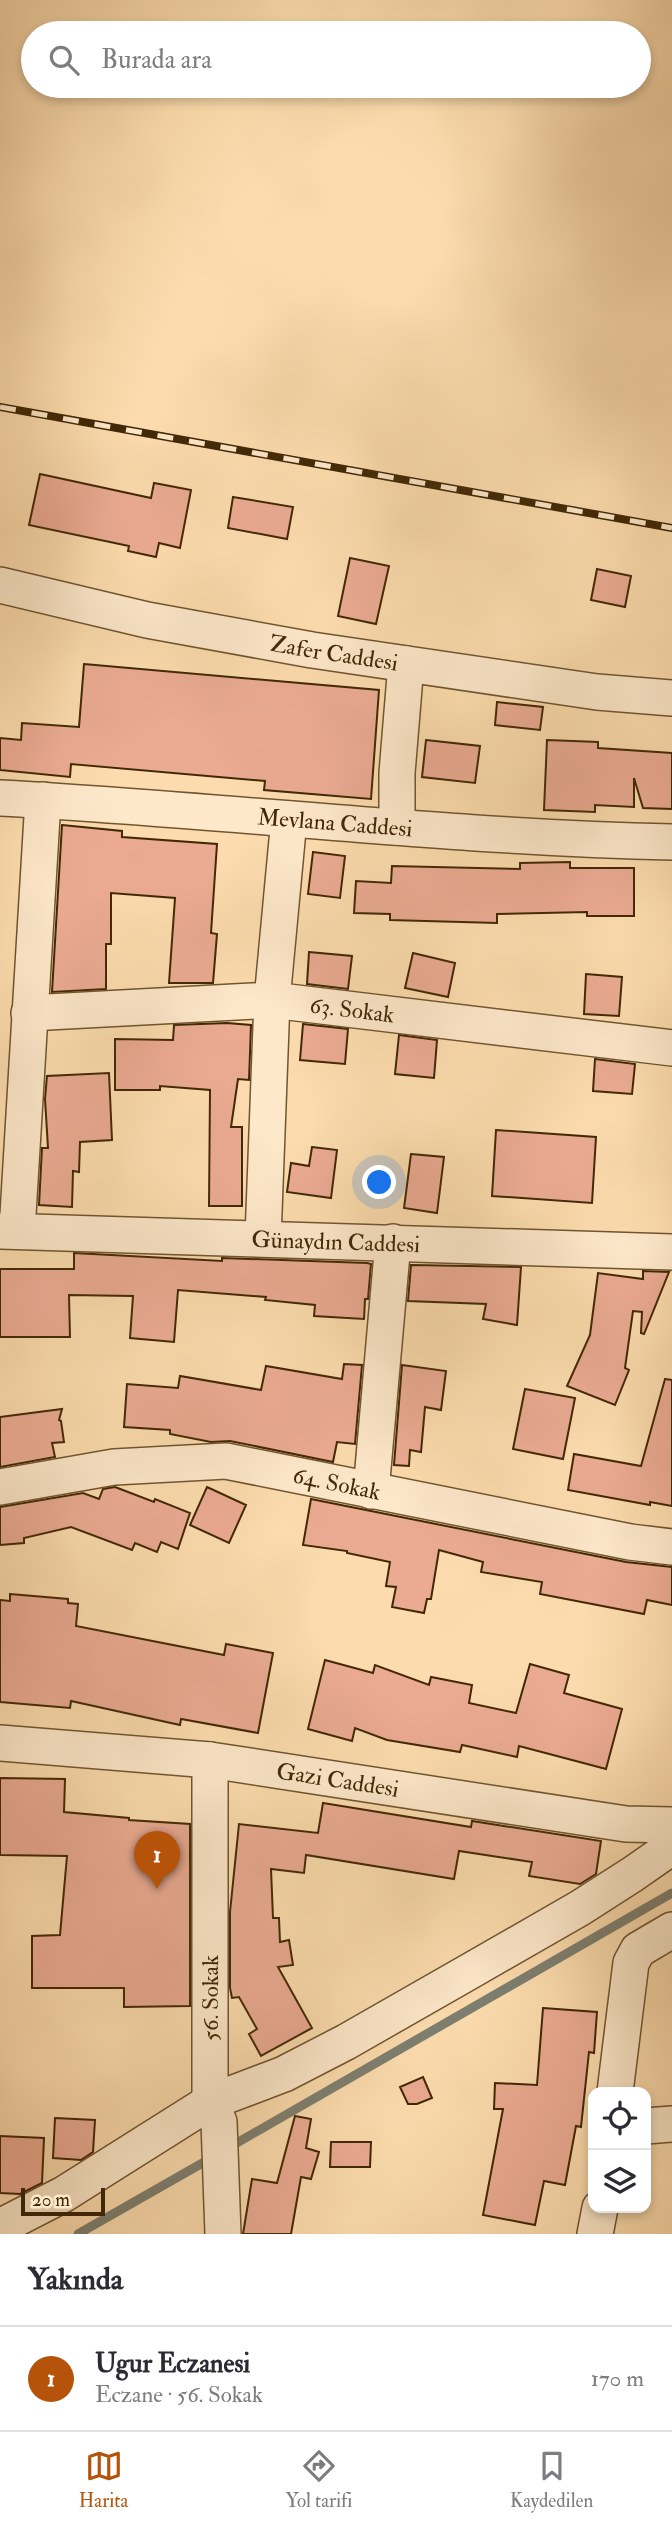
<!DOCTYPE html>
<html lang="tr">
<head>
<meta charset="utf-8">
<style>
	:root { --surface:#fff; --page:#f2f2f3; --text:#2b2b33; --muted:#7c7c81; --line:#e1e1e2; --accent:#b45309 }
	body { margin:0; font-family:"IM FELL Double Pica",serif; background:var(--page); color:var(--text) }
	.controls { position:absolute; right:21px; bottom:21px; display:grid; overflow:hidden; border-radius:14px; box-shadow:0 4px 10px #0003 }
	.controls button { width:63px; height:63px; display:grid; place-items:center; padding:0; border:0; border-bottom:2px solid var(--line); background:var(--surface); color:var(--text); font:35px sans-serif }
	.scale { position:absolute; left:21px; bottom:18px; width:84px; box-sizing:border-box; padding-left:7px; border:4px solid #422806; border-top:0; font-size:19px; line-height:24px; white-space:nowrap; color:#422806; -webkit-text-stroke:5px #fde8ca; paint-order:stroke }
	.you { position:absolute; left:380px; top:1183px; width:24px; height:24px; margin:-18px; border:5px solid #fff; border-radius:50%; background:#1a73e8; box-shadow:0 0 0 10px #1a73e833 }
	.badge { display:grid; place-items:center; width:46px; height:46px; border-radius:50%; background:var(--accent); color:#fff; font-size:23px; font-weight:700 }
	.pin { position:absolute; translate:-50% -58px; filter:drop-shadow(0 2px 4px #0008) }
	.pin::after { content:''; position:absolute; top:37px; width:24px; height:21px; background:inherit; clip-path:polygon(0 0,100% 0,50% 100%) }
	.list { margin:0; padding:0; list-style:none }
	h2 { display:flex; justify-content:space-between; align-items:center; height:91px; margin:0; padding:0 28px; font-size:30px }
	h2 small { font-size:23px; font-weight:400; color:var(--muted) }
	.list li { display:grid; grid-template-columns:46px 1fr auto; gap:21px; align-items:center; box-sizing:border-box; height:105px; padding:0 28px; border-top:2px solid var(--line) }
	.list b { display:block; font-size:26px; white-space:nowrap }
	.list p { margin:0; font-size:23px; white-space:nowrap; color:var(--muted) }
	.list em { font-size:23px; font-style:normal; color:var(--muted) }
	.icon { flex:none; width:38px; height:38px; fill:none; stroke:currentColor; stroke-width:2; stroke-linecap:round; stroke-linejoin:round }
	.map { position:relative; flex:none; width:672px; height:2234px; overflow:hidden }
	.search { position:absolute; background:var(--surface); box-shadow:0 4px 10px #0003; left:21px; right:21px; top:21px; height:77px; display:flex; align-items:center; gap:18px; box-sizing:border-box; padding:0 24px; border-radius:38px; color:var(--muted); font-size:26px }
	.sheet { height:196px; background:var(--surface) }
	nav { display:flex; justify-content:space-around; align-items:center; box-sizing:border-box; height:98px; border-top:2px solid var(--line); background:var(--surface); font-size:19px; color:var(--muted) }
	nav a { display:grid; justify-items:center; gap:4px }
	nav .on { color:var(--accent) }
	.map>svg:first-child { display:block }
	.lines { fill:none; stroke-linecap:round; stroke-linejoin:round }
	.stream { stroke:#7d7f70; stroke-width:9 }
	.building { fill:#ebab93; stroke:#422806; stroke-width:2 }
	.minor-casing { stroke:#705530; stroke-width:38 }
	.minor { stroke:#fde8ca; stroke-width:35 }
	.rail-casing { stroke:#422806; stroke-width:8 }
	.rail { stroke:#fde8ca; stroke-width:5; stroke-dasharray:16; stroke-linecap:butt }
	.labels { text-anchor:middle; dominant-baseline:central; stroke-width:7; stroke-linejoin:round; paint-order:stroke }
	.street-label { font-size:23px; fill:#422806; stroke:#fde8ca }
</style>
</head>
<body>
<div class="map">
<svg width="672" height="2234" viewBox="0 0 672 2234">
	<rect width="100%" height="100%" fill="#fcdcae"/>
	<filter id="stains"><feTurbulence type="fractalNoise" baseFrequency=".00286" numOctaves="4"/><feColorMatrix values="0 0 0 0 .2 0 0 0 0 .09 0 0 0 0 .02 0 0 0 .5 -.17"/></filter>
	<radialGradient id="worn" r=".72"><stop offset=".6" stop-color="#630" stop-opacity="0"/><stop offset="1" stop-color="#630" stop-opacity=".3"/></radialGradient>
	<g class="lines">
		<path class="stream" d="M228,2148L672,1893
			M78,2234L213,2157"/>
	</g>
	<path class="building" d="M40,474L151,498L154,483L191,490L180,548L159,543L156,557L128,551L129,546L29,525Z
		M233,497L293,507L287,539L228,528Z
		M350,558L389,566L376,624L338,616Z
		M597,569L631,576L625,607L591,600Z
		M84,664L379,690L371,799L264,790L265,781L71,764L70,777L0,770V738L21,740L22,723L79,727Z
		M497,702L543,707L540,730L495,725Z
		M426,740L480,746L475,783L422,777Z
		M547,740L598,742V748L672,753V809L643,808L634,778V807L595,805V812L544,810Z
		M62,825L122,831V837L217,844L211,933L217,934L213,983H169L175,898L111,893V944H106V989L52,992Z
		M313,852L345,856L340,898L308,894Z
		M570,862V868H634V916H587V912L497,914V923L390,920V914L354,913L356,881L391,883L392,866L520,869V863Z
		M309,952L352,956L348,989L307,984Z
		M413,953L455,963L448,997L405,988Z
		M586,974L622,977L619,1016L584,1014Z
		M227,1023L251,1025L249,1080L238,1079L231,1127H242V1206H209L210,1090L160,1086V1090H115V1039L173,1040L174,1025Z
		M303,1024L348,1029L345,1064L300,1060Z
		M399,1035L437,1040L434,1078L395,1074Z
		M595,1059L635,1064L632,1094L593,1091Z
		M109,1073L112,1140L80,1142L79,1172L73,1171L72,1207L39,1205L42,1148H48L45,1099L47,1076Z
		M496,1130L596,1137L592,1203L492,1196Z
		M312,1147L337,1150L331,1198L287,1192L291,1163L309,1166Z
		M411,1154L444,1157L437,1213L404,1208Z
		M74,1253L222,1261V1258L367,1263L371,1264L368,1299H365L364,1319L314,1316L315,1305L265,1300L266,1297L178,1290L174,1342L130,1338L133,1296L69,1295L70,1337H0V1269H74Z
		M411,1265L521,1267L517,1325L483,1319L486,1304L408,1301Z
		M643,1271L669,1272L644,1334L641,1333L642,1312L633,1311L625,1368L629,1370L615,1405L567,1386L590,1335L598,1273L643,1279Z
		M344,1364L362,1365L355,1444L337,1442L333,1462L230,1441L211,1442L170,1434V1430L124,1427L127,1384L178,1388L180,1376L261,1390L266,1366L342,1379Z
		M402,1365L446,1371L441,1410L425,1407L421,1452L410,1450L409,1466L394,1465Z
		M665,1379L672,1380V1506L650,1502V1505L568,1490L574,1454L641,1466Z
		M525,1389L575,1398L563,1459L513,1449Z
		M62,1409L59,1420L61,1421L64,1442L52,1443L55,1457L0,1467V1417Z
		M115,1487L154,1502L155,1499L190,1513L178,1549L161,1542L157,1552L135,1543L132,1550L71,1527L24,1538V1543L0,1545V1507L83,1493L99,1499L103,1489Z
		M207,1487L246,1505L229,1543L190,1525Z
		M311,1499L626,1562L672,1567V1605L647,1600L644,1614L540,1594L542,1582L481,1572L483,1562L439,1550L431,1599H427L424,1613L392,1607L396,1587L386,1586L390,1562L347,1553V1551L303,1545Z
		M10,1594L68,1599V1603L78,1604L76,1626L224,1655L226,1644L273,1653L258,1733L181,1719L180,1725L71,1701L70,1708L0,1702V1600L10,1601Z
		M325,1660L373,1673L375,1665L429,1685L431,1677L472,1685L469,1703L516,1713L530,1664L569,1675L564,1693L622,1709L606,1769L519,1746L517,1757L462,1745L460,1752L387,1740L355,1728L352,1741L308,1729Z
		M0,1778L65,1779L64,1812L129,1818V1820L190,1824V2006L124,2007V1988H32V1936L60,1935L67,1856L0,1855Z
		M323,1803L471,1827L472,1821L601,1841L596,1874L580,1884L529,1876L532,1862L459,1851L454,1879L306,1855L304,1873L271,1869L273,1918H279L280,1942L289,1940L293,1965L278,1967L312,2028L261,2056L249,2034L257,2029L239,1997L232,1998L230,1988V1912L239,1824L318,1833Z
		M543,2008L597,2012L594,2053L589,2052L581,2127L576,2126L565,2185L544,2181L535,2225L483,2215L503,2109H494L495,2083L537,2085Z
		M423,2077L432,2098L417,2104H408L400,2087Z
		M295,2116L311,2119L306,2148L319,2152L311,2179L301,2177L291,2234H243L252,2179L277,2183Z
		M55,2118L95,2120L93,2152L81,2160L53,2158Z
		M0,2136L44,2138L42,2183L20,2194L0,2193Z
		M331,2142H371L370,2167H330Z"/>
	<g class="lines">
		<g class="minor-casing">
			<g id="minor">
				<path id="s1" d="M0,585L147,620L312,650L597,692L672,698"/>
				<path id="s2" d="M0,798C224,810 448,837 672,842"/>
				<path d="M397,827V773L406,664"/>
				<path id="s3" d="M29,1013L272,1000L672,1048"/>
				<path id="s4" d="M0,1231L672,1252"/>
				<path d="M17,1231L43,800"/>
				<path d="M263,1238L272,1000L289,819"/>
				<path id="s5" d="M0,1487L114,1467L226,1461L630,1542L672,1547"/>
				<path d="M371,1491L393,1242"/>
				<path id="s6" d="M0,1743L210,1760L626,1824L672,1825"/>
				<path d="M210,1760V2102L219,2122L223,2234"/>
				<path d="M615,2092L631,1963L638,1950L672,1930"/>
				<path d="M646,2126L672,2124"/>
				<path d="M0,2227L64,2194L210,2102L284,2074L346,2042L472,1970L580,1908L633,1874L663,1853L672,1840"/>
				<path d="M595,2234L600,2208"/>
			</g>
		</g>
		<use href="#minor" class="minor"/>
		<g class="rail-casing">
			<path id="rail" d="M0,407L672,528"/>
		</g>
		<use href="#rail" class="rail"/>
	</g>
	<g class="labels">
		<g class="street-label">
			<text stroke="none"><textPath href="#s1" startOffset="341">Zafer Caddesi</textPath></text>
			<text stroke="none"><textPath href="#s2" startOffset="336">Mevlana Caddesi</textPath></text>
			<text stroke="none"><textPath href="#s3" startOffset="324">63. Sokak</textPath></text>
			<text stroke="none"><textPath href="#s4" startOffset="336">Günaydın Caddesi</textPath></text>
			<text stroke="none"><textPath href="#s5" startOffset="341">64. Sokak</textPath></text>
			<text stroke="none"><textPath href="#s6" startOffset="340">Gazi Caddesi</textPath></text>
			<text transform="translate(210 1998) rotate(-90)">56. Sokak</text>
		</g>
	</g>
	<rect width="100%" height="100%" filter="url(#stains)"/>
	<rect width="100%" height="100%" fill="url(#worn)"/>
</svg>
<div class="controls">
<button><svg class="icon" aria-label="locate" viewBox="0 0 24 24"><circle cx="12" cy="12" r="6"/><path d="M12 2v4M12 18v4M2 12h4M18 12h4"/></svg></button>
<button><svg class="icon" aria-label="layers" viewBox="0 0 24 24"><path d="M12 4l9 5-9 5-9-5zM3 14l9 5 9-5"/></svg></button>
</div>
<div class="scale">20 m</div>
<div class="you"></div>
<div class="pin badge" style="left:157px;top:1889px">1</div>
<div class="search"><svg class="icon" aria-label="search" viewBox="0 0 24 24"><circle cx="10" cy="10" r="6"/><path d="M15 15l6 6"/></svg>Burada ara</div>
</div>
<section class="sheet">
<h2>Yakında<small></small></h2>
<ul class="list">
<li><span class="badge">1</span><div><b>Ugur Eczanesi</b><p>Eczane · 56. Sokak</p></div><em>170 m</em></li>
</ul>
</section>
<nav>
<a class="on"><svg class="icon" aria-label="map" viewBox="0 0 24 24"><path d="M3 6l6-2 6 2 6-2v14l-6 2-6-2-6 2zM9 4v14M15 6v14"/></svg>Harita</a>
<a><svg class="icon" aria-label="directions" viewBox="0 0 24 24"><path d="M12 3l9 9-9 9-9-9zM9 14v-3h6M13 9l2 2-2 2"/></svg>Yol tarifi</a>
<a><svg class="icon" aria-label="saved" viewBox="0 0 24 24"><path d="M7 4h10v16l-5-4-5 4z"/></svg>Kaydedilen</a>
</nav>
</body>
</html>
